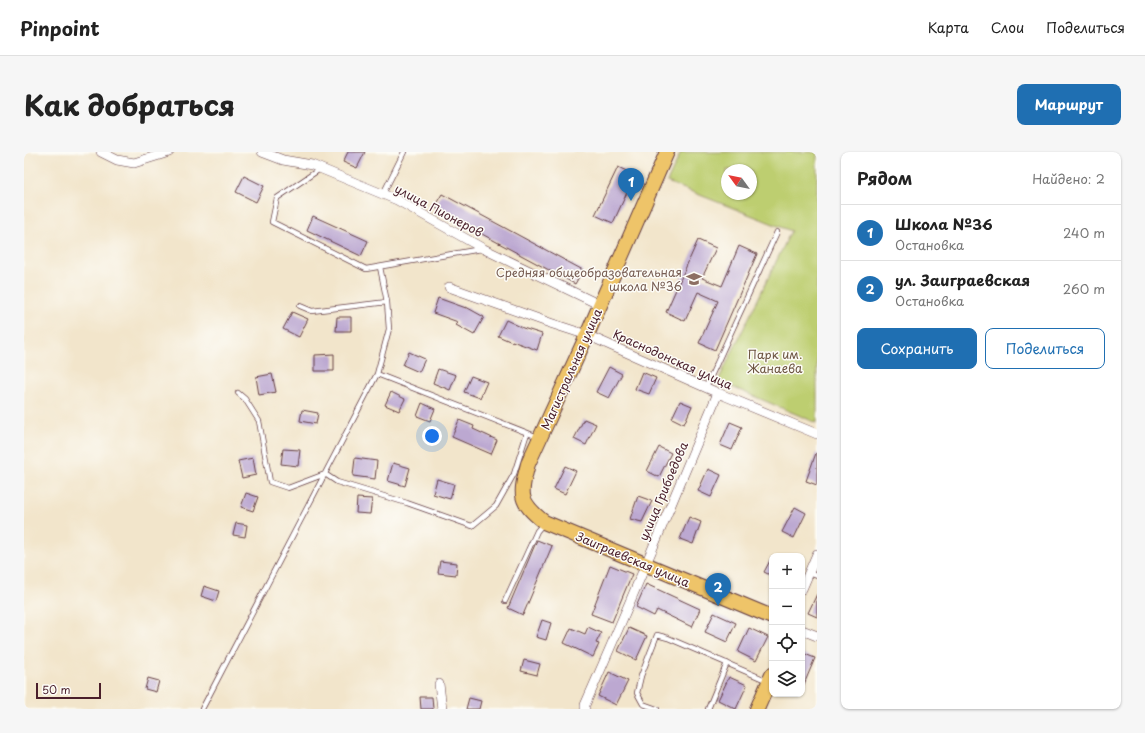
<!DOCTYPE html>
<html lang="ru">
<head>
<meta charset="utf-8">
<style>
	:root { --surface:#fff; --page:#f6f6f6; --text:#222; --muted:#767676; --line:#e0e0e0; --accent:#1f6fb2 }
	body { margin:0; font-family:"Playpen Sans",sans-serif; background:var(--page); color:var(--text) }
	.controls { position:absolute; right:12px; bottom:12px; display:grid; overflow:hidden; border-radius:8px; box-shadow:0 1px 3px #0004 }
	.controls button { width:36px; height:36px; display:grid; place-items:center; padding:0; border:0; border-bottom:1px solid var(--line); background:var(--surface); color:var(--text); font:20px sans-serif }
	.compass { position:absolute; left:697px; top:12px; width:36px; height:36px; border-radius:50%; background:var(--surface); box-shadow:0 1px 3px #0004; rotate:303deg }
	.scale { position:absolute; left:12px; bottom:10px; width:65px; box-sizing:border-box; padding-left:4px; border:2px solid #4a1f2b; border-top:0; font-size:11px; line-height:14px; white-space:nowrap; color:#4a1f2b; -webkit-text-stroke:3px #fdfcf7; paint-order:stroke }
	.you { position:absolute; left:408px; top:284px; width:14px; height:14px; margin:-10px; border:3px solid #fff; border-radius:50%; background:#1a73e8; box-shadow:0 0 0 6px #1a73e833 }
	.badge { display:grid; place-items:center; width:26px; height:26px; border-radius:50%; background:var(--accent); color:#fff; font-size:13px; font-weight:700 }
	.pin { position:absolute; translate:-50% -33px; filter:drop-shadow(0 1px 2px #0008) }
	.pin::after { content:''; position:absolute; top:21px; width:14px; height:12px; background:inherit; clip-path:polygon(0 0,100% 0,50% 100%) }
	.list { margin:0; padding:0; list-style:none }
	h2 { display:flex; justify-content:space-between; align-items:center; height:52px; margin:0; padding:0 16px; font-size:17px }
	h2 small { font-size:13px; font-weight:400; color:var(--muted) }
	.list li { display:grid; grid-template-columns:26px 1fr auto; gap:12px; align-items:center; box-sizing:border-box; height:56px; padding:0 16px; border-top:1px solid var(--line) }
	.list b { display:block; font-size:15px; white-space:nowrap }
	.list p { margin:0; font-size:13px; white-space:nowrap; color:var(--muted) }
	.list em { font-size:13px; font-style:normal; color:var(--muted) }
	.actions { display:flex; gap:8px; padding:12px 16px }
	.actions a { flex:1; padding:9px 0; border:1px solid var(--accent); border-radius:8px; text-align:center; font-size:14px; color:var(--accent) }
	.actions .main { background:var(--accent); color:#fff }
	.icon { flex:none; width:22px; height:22px; fill:none; stroke:currentColor; stroke-width:2; stroke-linecap:round; stroke-linejoin:round }
	.map { position:relative; flex:none; width:793px; height:557px; overflow:hidden; border-radius:8px }
	header { display:flex; align-items:center; gap:24px; box-sizing:border-box; height:56px; padding:0 20px; background:var(--surface); border-bottom:1px solid var(--line) }
	header strong { font-size:19px }
	nav { display:flex; gap:22px; margin-inline-start:auto; font-size:14px }
	.intro { display:flex; align-items:center; justify-content:space-between; box-sizing:border-box; height:96px; padding:0 24px }
	h1 { margin:0; font-size:28px }
	.button { padding:10px 18px; border-radius:8px; background:var(--accent); color:#fff; font-size:14px; font-weight:700 }
	main { display:flex; gap:24px; padding:0 24px }
	aside { flex:1; background:var(--surface); border-radius:8px; box-shadow:0 1px 3px #0004 }
	.map>svg:first-child { display:block }
	.green { fill:#bdce70; stroke:#84764e; fill-rule:evenodd }
	.building { fill:#bca8d1 }
	.lines { fill:none; stroke-linecap:round; stroke-linejoin:round }
	.lane-casing { stroke:#633d43; stroke-width:6 }
	.street-casing { stroke:#633d43; stroke-width:10 }
	.primary-casing { stroke:#633d43; stroke-width:16 }
	.lane { stroke:#fff; stroke-width:4.5 }
	.street { stroke:#fff; stroke-width:9 }
	.primary { stroke:#eec469; stroke-width:14 }
	.labels { text-anchor:middle; dominant-baseline:central; stroke-width:3; stroke-linejoin:round; paint-order:stroke }
	.street-label { font-size:12px; fill:#4a1f2b; stroke:#fdfcf7 }
	.education-label { font-size:12px; fill:#785e54; stroke:#fdfcf7; text-anchor:end }
	.park-label { font-size:12px; fill:#6c5440; stroke:#fdfcf7 }
</style>
</head>
<body>
<header>
<strong>Pinpoint</strong>
<nav><a>Карта</a><a>Слои</a><a>Поделиться</a></nav>
</header>
<div class="intro"><h1>Как добраться</h1><a class="button">Маршрут</a></div>
<main>
<div class="map">
<svg width="793" height="557" viewBox="0 0 793 557">
	<rect width="100%" height="100%" fill="#fdfcf7"/>
	<filter id="ink" filterUnits="userSpaceOnUse"><feTurbulence type="fractalNoise" baseFrequency=".025" numOctaves="2"/><feDisplacementMap in="SourceGraphic" scale="8" xChannelSelector="R" yChannelSelector="G"/><feConvolveMatrix kernelMatrix="1 2 1 2 8 2 1 2 1" color-interpolation-filters="sRGB"/></filter>
	<filter id="wash" filterUnits="userSpaceOnUse"><feTurbulence type="fractalNoise" baseFrequency=".012" numOctaves="4" result="noise"/><feDisplacementMap in="SourceGraphic" scale="16" xChannelSelector="R" yChannelSelector="G"/><feGaussianBlur stdDeviation="0.9" result="paint"/><feColorMatrix in="noise" values="0 0 0 0 0 0 0 0 0 0 0 0 0 0 0 0 0 1.4 0 .05"/><feComposite in="paint" operator="in"/></filter>
	<g filter="url(#wash)">
		<rect width="100%" height="100%" fill="#f2e5cb"/>
		<path class="green" d="M657,0H793V271L694,229L767,79L643,30ZM703,18H727V42H703Z"/>
		<g id="blocks">
			<path class="building" d="M324,0H341L333,16L319,10Z
				M594,15L611,23L589,71L571,63Z
				M220,24L240,34L232,50L212,40Z
				M418,42L559,118L551,132L443,74L410,55Z
				M289,64L344,89L337,104L283,78Z
				M674,88L692,96L678,126L698,134L715,94L733,102L691,198L675,191L694,149L674,140L661,169L642,160Z
				M414,146L442,156V155L460,165L450,183L432,173L434,170L409,161Z
				M268,160L284,167L275,185L259,177Z
				M313,165H327V179H312Z
				M482,168L499,176L518,182L513,198L488,189V190L474,184Z
				M385,200L401,207L395,220L379,213Z
				M310,202V219H291V203Z
				M585,215L598,222L585,246L572,240Z
				M414,217L432,223L426,238L409,231Z
				M618,220L632,226L625,242L611,237Z
				M248,222L252,240L235,243L232,225Z
				M447,224L463,230L456,246L440,240Z
				M367,240L381,247L375,259L361,253Z
				M656,249L668,254L660,272L648,266Z
				M398,251L411,257L406,269L393,264Z
				M278,258L294,261L292,272L276,269Z
				M560,267L572,272L562,293L550,287Z
				M435,268L450,274L449,277L473,288L467,302L428,285Z
				M706,270L718,275L708,298L696,293Z
				M635,295L647,301L635,325L623,319Z
				M259,297L276,298L274,314L257,312Z
				M792,301H793V333L782,329Z
				M229,306L232,323L218,326L214,309Z
				M331,306L353,309L351,327L329,324Z
				M369,311L386,316L381,334L364,329Z
				M541,314L552,319L541,342L530,337Z
				M684,317L697,323L687,345L674,339Z
				M413,327L430,332L426,347L409,342Z
				M222,341L234,345L229,359L217,355Z
				M614,344L628,349L618,370L606,367Z
				M333,346L348,347L346,362L332,361Z
				M771,355L782,361L770,386L758,380Z
				M665,365L677,370L669,392L656,387Z
				M212,371L223,373L221,385L209,383Z
				M513,388L528,394L499,463L484,456Z
				M748,405V424L740,420Z
				M416,409L433,411L432,423L414,421Z
				M586,413L608,422L588,470L567,462Z
				M622,432L676,457L668,475L633,458L630,464L612,455Z
				M180,434L195,439L192,449L177,444Z
				M793,442V465L784,461Z
				M690,461L712,471L703,490L681,480Z
				M518,468L527,471L522,488L512,485Z
				M564,475L577,481L572,491L575,492L569,505L540,491L547,476L561,482Z
				M605,476L623,484L612,508L594,499Z
				M725,476L744,485L732,509L714,500Z
				M778,501L791,506L778,537Z
				M500,508L516,512L513,523L497,519Z
				M585,520L604,529L592,553L574,544Z
				M705,525L723,533L712,557L694,548Z
				M124,526L135,529L132,540L121,537Z
				M396,545H408L409,557H397Z
				M445,546L457,549L455,557H442Z"/>
		</g>
	</g>
	<g filter="url(#ink)">
		<use href="#blocks" fill-opacity="0" stroke="#633d43" stroke-width="1"/>
		<g class="lines">
			<g class="lane-casing">
				<path id="lane" d="M296,17L253,46L248,70L342,117L457,97
					M359,42L380,0
					M276,154L288,159L363,150
					M353,222L514,285
					M682,235L753,80
					M214,241L221,247L235,269L246,330L264,336L301,322L313,330L383,351L448,374L472,354L490,322L503,281
					M785,421L793,424
					M481,449L513,379L519,372
					M178,557L353,222L365,177L363,150L356,115
					M633,557L619,552L613,541L617,524L633,483L644,486L744,529
					M684,557L703,511"/>
			</g>
			<g class="street-casing">
				<path id="street" d="M77,0L93,8L110,11L145,0
					M238,0L259,8L288,13L373,48L460,97L576,153
					M425,135L526,171L563,183L694,241L793,282
					M778,437L793,402
					M778,478L793,484
					M415,532L418,557
					M561,557V553C607,450 650,345 694,241"/>
			</g>
			<g class="primary-casing">
				<path id="primary" d="M643,0L563,183L504,312C496,343 494,349 520,370L748,465
					M733,557L748,523"/>
			</g>
			<use href="#lane" class="lane"/>
			<use href="#street" class="street"/>
			<use href="#primary" class="primary"/>
		</g>
	</g>
	<defs>
		<g id="school-bare" transform="scale(1.2)"><path d="M0-5L7-2L0 1L-7-2ZM-4 1L0 2.5L4 1V4Q0 6-4 4Z" fill="#8d6e63" stroke="#fdfcf7" stroke-width="2.5" paint-order="stroke"/></g>
	</defs>
	<g fill-rule="evenodd">
		<use href="#school-bare" x="670" y="127"/>
	</g>
	<g class="labels">
		<g class="street-label">
			<text transform="translate(415 58) rotate(28)">улица Пионеров</text>
			<text transform="translate(649 207) rotate(24)">Краснодонская улица</text>
			<text transform="translate(547 217) rotate(-66)">Магистральная улица</text>
			<text transform="translate(639 339) rotate(-67)">улица Грибоедова</text>
			<text transform="translate(609 407) rotate(23)">Заиграевская улица</text>
		</g>
		<g class="education-label">
			<text x="658" y="120">Средняя общеобразовательная<tspan x="658" dy="14">школа №36</tspan></text>
		</g>
		<g class="park-label">
			<text x="751" y="202">Парк им.<tspan x="751" dy="14">Жанаева</tspan></text>
		</g>
	</g>
</svg>
<div class="controls">
<button>+</button>
<button>−</button>
<button><svg class="icon" aria-label="locate" viewBox="0 0 24 24"><circle cx="12" cy="12" r="6"/><path d="M12 2v4M12 18v4M2 12h4M18 12h4"/></svg></button>
<button><svg class="icon" aria-label="layers" viewBox="0 0 24 24"><path d="M12 4l9 5-9 5-9-5zM3 14l9 5 9-5"/></svg></button>
</div>
<svg class="compass" viewBox="-18 -18 36 36"><path d="M0-13l5 13h-10z" fill="#e53935"/><path d="M0 13l5-13h-10z" fill="#767676"/></svg>
<div class="scale">50 m</div>
<div class="you"></div>
<div class="pin badge" style="left:607px;top:49px">1</div>
<div class="pin badge" style="left:694px;top:454px">2</div>
</div>
<aside>
<h2>Рядом<small>Найдено: 2</small></h2>
<ul class="list">
<li><span class="badge">1</span><div><b>Школа №36</b><p>Остановка</p></div><em>240 m</em></li>
<li><span class="badge">2</span><div><b>ул. Заиграевская</b><p>Остановка</p></div><em>260 m</em></li>
</ul>
<div class="actions"><a class="main">Сохранить</a><a>Поделиться</a></div>
</aside>
</main>
</body>
</html>
